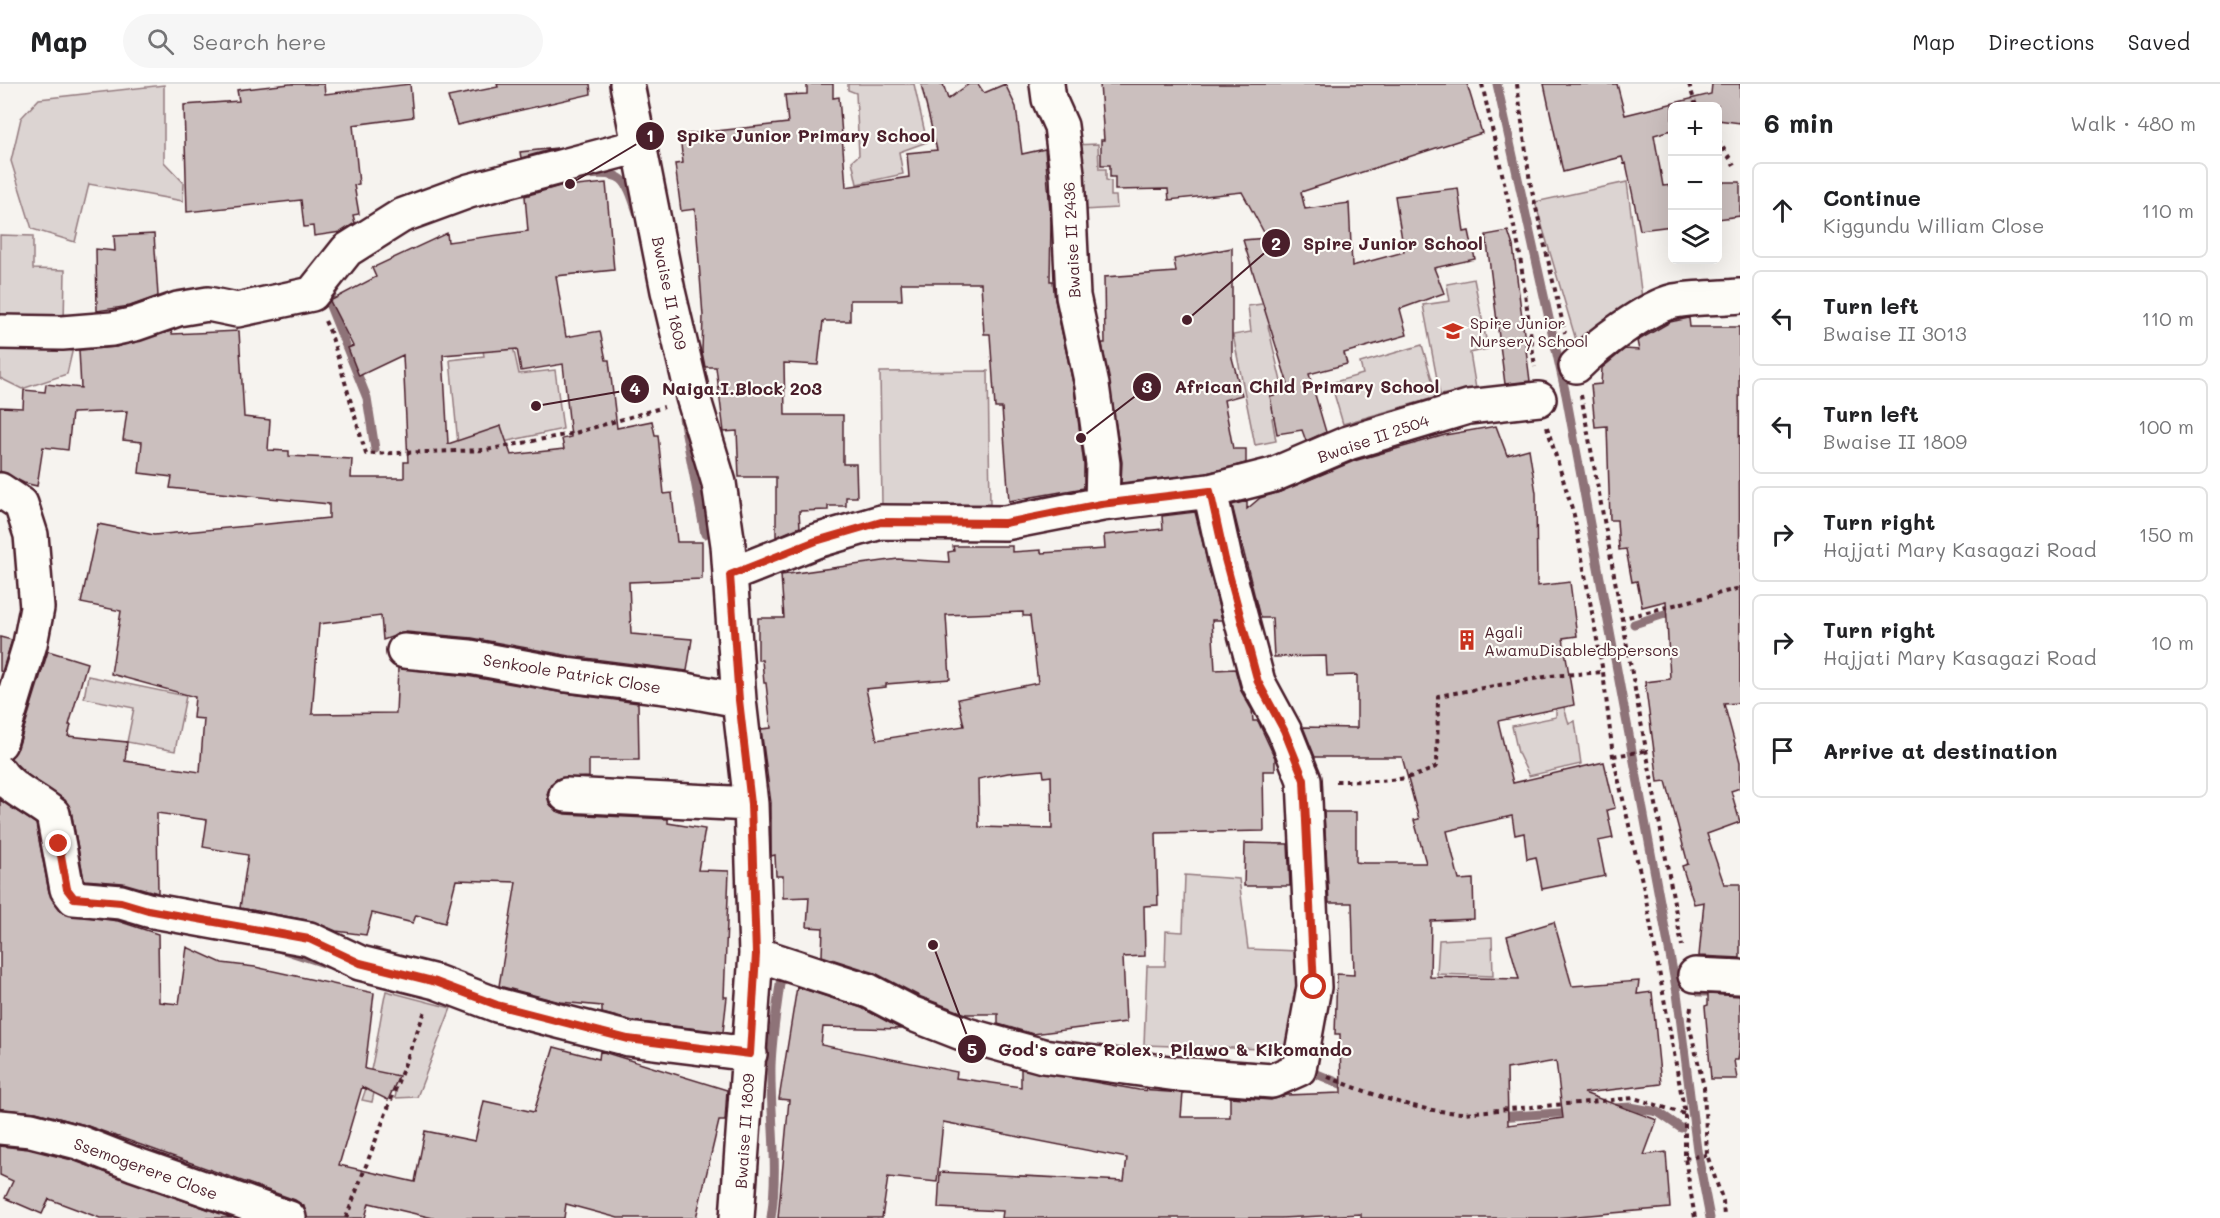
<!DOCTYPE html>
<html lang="en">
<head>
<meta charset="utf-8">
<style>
	:root { --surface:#fff; --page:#f6f6f6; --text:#202124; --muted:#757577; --line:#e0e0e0 }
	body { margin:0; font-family:Mali,sans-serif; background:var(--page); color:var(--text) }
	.controls { position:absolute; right:18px; top:18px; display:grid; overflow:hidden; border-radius:9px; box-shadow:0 6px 24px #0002 }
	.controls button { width:54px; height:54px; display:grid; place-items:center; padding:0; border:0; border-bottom:2px solid var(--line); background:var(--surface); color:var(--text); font:30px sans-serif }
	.stop { position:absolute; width:18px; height:18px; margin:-14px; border:4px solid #c8321e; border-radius:50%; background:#fff }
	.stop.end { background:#c8321e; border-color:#fff; box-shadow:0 2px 6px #0008 }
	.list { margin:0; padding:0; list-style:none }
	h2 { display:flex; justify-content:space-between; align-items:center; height:78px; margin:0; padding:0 24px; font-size:26px }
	h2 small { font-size:20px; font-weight:400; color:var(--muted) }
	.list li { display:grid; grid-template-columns:39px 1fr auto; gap:18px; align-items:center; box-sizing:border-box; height:96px; margin:0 12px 12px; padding:0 12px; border:2px solid var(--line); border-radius:9px }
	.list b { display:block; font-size:22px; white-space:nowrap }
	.list p { margin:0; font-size:20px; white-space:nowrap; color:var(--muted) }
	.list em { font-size:20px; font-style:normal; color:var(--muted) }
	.icon { flex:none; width:33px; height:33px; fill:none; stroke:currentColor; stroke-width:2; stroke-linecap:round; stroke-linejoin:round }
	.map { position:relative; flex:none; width:1740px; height:1134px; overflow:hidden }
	header { display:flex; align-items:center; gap:36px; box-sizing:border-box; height:84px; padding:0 30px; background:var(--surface); border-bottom:2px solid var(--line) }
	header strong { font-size:28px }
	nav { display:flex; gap:33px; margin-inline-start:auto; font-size:21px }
	.search { width:420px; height:54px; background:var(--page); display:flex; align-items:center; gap:15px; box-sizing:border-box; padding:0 21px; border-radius:33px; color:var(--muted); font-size:22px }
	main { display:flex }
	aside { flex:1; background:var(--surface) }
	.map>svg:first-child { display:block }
	.green { fill:#dcd4d2; stroke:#937a7e; stroke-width:1.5 }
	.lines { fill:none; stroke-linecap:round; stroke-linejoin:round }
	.stream { stroke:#8e7378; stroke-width:9 }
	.building { fill:#cbbfbe; stroke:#4a1f2b; stroke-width:1.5; fill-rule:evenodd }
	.minor-casing { stroke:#4a1f2b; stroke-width:38 }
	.path { stroke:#4a1f2b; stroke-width:4; stroke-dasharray:4.5 4.5; stroke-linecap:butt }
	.minor { stroke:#fdfcf7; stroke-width:33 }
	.route { stroke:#c8321e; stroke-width:8 }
	.labels { text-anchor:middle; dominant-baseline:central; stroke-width:4.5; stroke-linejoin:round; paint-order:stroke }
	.street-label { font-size:16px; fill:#4a1f2b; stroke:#fdfcf7 }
	.poi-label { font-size:16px; fill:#4a1f2b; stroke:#fdfcf7; text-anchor:start }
	.leader { fill:none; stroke:#4a1f2b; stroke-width:2 }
	.callout-dot { fill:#4a1f2b; stroke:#fdfcf7; stroke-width:2 }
	.mark-label { font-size:18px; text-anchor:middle; font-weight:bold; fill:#fff }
	.callout-label { font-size:18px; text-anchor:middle; font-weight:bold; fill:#4a1f2b; stroke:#fdfcf7; stroke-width:4.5; stroke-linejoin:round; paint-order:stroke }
</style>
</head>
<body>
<header>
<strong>Map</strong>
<div class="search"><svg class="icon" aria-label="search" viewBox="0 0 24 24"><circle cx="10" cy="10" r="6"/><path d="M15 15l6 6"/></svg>Search here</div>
<nav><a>Map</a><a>Directions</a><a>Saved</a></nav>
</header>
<main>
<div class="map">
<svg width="1740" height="1134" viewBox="0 0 1740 1134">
	<rect width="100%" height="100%" fill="#f6f3ef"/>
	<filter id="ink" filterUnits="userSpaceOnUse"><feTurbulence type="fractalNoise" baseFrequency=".0167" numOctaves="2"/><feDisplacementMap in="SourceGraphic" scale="12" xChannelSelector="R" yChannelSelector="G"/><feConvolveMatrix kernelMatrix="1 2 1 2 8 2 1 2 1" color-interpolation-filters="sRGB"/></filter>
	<g filter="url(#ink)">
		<path class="green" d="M848,0H914L927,58L899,68L903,90L857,100L852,77L859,71L856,9L848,6Z
			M164,1V78L184,99L183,117L89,100L75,158L32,145L11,77L21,34L39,15Z
			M1098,60L1099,85H1106V96L1111,97V112H1116L1117,124L1083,126L1072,61Z
			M1627,98L1644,230L1581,273L1535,118Z
			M0,151L33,152V185L65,186L64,240L0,238Z
			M1474,195L1488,265L1470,269L1476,305L1440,311L1423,221L1450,217L1447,200Z
			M1297,215L1300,235L1268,242L1283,306L1278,307L1283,331L1272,334L1276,357L1255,361L1233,251L1251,248L1248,222Z
			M512,258L519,290L555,286L563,345L481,363L458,360L450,276L484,272L482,261Z
			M0,259L73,264L67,290L22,305L0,294Z
			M1422,261L1437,313L1343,340L1331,299L1363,290L1360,279Z
			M988,287L990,420L882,421L880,288Z
			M88,592L186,612L175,667L127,658L134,624L84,614Z
			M1563,620L1569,640L1575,637L1581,680L1529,692L1518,669L1512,642L1556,633V623Z
			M1185,791L1239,795L1248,865L1297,867L1294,966L1144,961L1147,882H1165L1166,847L1183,848Z
			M1492,853L1493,892L1437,890L1439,856Z
			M386,907L451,924L417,1013L395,1014L397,1004L376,1000L372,1018L362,1016C375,981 378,943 386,907Z"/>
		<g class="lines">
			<path class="stream" d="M1497,0L1566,311L1677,909L1697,1066L1710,1134
				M587,91C624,87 626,95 637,128
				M337,201L328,217L367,314L375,365
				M683,334L705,450
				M1634,540L1677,526
				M281,865L327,880
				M1700,908H1723
				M1305,985L1353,1005
				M1614,1024L1630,1023L1658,1028L1681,1044
				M1497,1033L1573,1028
				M771,1134C779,1083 770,1033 771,982C772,950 778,917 782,885"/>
		</g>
		<path class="building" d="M290,0H324L325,10L410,0L413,33L353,41L359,100L354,101L359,130L353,131L355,139L341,148L314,152L313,142L304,143L301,116L187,128L184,21L239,17L237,6Z
			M497,0H590L591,10L457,41L448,13L498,3Z
			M807,0H833V14L839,13L846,103L909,93L907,69L937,66L921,0H943L948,15L969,0H978L984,9L1005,0L1016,23L1022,70L1045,65L1051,138L1050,197H1053L1055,216L1074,304L1084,381V404L1009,417L1002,324H995L990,250H984L981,199H901L902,216H850V237H823L818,281L784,279L785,331H843V380H856L857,413H846V422H828V426L799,427L800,443L776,453V393H739L737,347L724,348L716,283H705L702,268L703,232L695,125L681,127L675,80L683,79L680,51L788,39L785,11L807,10Z
			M1100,0H1467L1482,49L1301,108L1305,125L1349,119L1352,182L1404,168L1395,112L1458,104L1464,148L1469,147L1475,175L1434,184L1444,209L1400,225L1407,251L1344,269L1347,280L1309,290L1326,348L1306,357L1302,346L1277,350L1270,312L1290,307L1243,156L1267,154L1242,108L1169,116L1168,105L1115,106V93H1110V81H1101V56H1104Z
			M1544,0H1617L1625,31L1711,10L1712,0H1740V39L1718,36V22H1672V46L1654,51L1663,102L1672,101V142L1640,146L1626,79L1624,80L1622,73L1563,88Z
			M557,64L521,74L520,68Z
			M1718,94H1720L1721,98H1740V132L1718,135Z
			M606,99L614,186L556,192L566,253L600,247L606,276H609L617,344L652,337L655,351H658L664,410L672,409L677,458H702V495L629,498L631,550L692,555L687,587L570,572L472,554L406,548L383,556L381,532L319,540L312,630L396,629L398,584L467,592L564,609L638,619L639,676H589V693L557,695L551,700L547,710L549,719L555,726L565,730L668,735V739L705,745L698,786L729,787L724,913H727L723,948L632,937L602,929V922L560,918L499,902L516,798L456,796L445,839L416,831L413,839L372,829L366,851L336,847L312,837L240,824L248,771L203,763L207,736L157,729L158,809L123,799L84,796L71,727L65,716L28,691L10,674L18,664L48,567L87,579L69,641H71L68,652L127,658L125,677L200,688L204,635L193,634L195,613L111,590L121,527L81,519L98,440L154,451L329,434V420L170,404L172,393L139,389L142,358L123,356L127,327L72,329L68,366L43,363L37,402L24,399L0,387V323L23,324L24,306L45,308L46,300L81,304L79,266L116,263L171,247L172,250L239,247L244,333L270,336L268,366L289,367V372L352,375L351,394H404V378H408L403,271L359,292L348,264L353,262L330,217L376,193L372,184L447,149L448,158L528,147L525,112L567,100V103ZM517,265L521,287L563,280L571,353L562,355L564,365L511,371L501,342L448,360L443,271Z
			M1508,147L1513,162L1530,297L1505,300L1486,151Z
			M154,150L158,212L130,222L97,227L96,165L115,167L114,152Z
			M1232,164V274L1242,311L1224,316L1233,365H1246V379L1207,389L1121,399L1122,378L1102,259H1105L1104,193L1176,188L1174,175Z
			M1689,234L1690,243H1739L1740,619L1724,620L1740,678V704L1731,707L1740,738L1707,750L1724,800H1740V874L1699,872L1704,818L1694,820L1682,782L1688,780L1666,697L1658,698L1645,598L1670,595L1666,517L1642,523L1637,497L1632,498L1626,465L1619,466L1617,436H1610L1607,342L1595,343L1591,301L1601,300L1602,284L1620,269L1625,265L1639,266L1637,257L1670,238Z
			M1496,342L1507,371L1529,365L1536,409L1537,502L1570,498L1577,552L1563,554L1574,621L1498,637L1513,699L1604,678L1615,724L1607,726L1613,754L1598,757L1605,792L1542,805L1536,773L1527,775L1524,749L1515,751L1512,732L1447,747L1459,796L1473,795L1474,835L1431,837L1430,893L1519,895L1507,852L1554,838L1572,902L1639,897L1637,910L1652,908L1661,1000L1584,1009L1657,1036L1644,1071L1666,1068L1670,1124L1554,1134H1361V1130L1281,1134H1002L1003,1127L938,1124L940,1088L1124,1097L1127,1074L943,1038L937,1098L888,1093L882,1134H778L789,1016L779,1015L797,903L862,924L901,945L823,943L821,961L957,988L956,994L1021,1003V985L1139,1006L1183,1009L1181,1033H1230V1013L1271,1016L1286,1011L1341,1009L1340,950H1335L1337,890L1354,891L1352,819H1329L1324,728H1356V778L1364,779H1426L1414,736L1419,735L1402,673H1315L1303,643L1357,644V591L1327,592L1326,572L1274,573L1272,534H1260L1232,421L1247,417V425L1260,414L1280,408L1354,377L1445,351ZM1556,977L1563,1034L1508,1041L1507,985Z
			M1195,428L1222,536H1212L1215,586L1235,585L1241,607L1252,626L1253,637H1258L1275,674V687H1263L1264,747L1156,749L1158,821L1144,822L1145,872L1123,873L1126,938L1033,950L998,940V930H966L921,913L875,889L822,872L823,844L807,843L809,813L783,814V792H776L775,771L771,772V719L761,645L771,644L766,599H764L762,576H758V534H784L781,491L898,475L949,478L948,468L954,467L953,462H1012V468L1041,466V469L1105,465L1104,451L1163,445L1162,432ZM1023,528V532H1030L1038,599L958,615L964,642L877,656L866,605L886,603V600L950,595L946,531ZM1043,686L1044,693L1051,692L1052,745L979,743L978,695L1008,689Z
			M0,553L12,556L2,588L0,587Z
			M0,716L36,740L49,808L65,830L118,837L158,850L159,918L179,920L187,863L222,879L255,883L374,909L365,985L399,992L388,1016L362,1003L339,1081L415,1098L425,1047L475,1057L484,1017L534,1028L554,963L599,975L600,967L727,1006L725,1037H719L696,1134H618L566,1120L564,1134H433L369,1119L365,1134H307L304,1122L295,1116L85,1041L36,1028L0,1025Z
			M1245,759L1288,760L1290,802H1244Z
			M1708,910L1740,912V961L1738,976H1734L1737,995H1711L1705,922L1708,921Z
			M0,1062L28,1065L72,1076L232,1134H100L49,1115L42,1130L5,1114L13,1097L0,1091Z"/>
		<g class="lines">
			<g class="minor-casing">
				<path id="minor" d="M627,0L668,207L693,313L719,399L728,461L739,616L751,720L756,870L737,1134
					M1047,0L1049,15L1061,42L1067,89L1073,212L1092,301L1103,380L1102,420
					M0,248L62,249L112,245L135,240L178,225L208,220L237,226L312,210L347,166L401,132L469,107L639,62
					M1576,282C1596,262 1647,223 1674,217C1695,213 1719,214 1740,212
					M0,406L21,420L31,451L37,524L30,560L0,659
					M730,491L816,457L881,438L1005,439L1102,420L1210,407L1273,391L1348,359L1468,323L1539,315
					M404,567L470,573L567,591L680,605L739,616
					M0,689C11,706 37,716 53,730L67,805L74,814L121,818L148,826L309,855L360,879L436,898L497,921L543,933L629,955L750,970
					M566,711L751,720
					M756,870L869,907L913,930L967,951L1043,972L1177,990L1272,997L1299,985L1314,903L1304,696L1284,646L1258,598L1225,475L1210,407
					M1695,891L1740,893
					M0,1043L31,1046L78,1058L134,1080L289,1134"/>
			</g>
			<path class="path" d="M1482,0L1519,165L1535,283
				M1517,0L1530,98L1565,249
				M1689,0L1696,22
				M1718,56L1734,81
				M325,237L331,250L366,370L486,366L575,349L664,323
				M1581,311L1682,862
				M1547,343L1574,431L1603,588L1613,672L1645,810L1685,1030V1074L1695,1134
				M1620,535L1740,504
				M1613,672L1645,667
				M1336,697C1370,697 1407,700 1437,682L1438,612L1550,592L1603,588
				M1691,923L1689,940L1704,1003L1707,1071L1723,1117L1724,1134
				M1328,993C1371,1010 1417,1028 1464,1029L1634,1014L1685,1030
				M1685,1074L1707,1071
				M346,1134L425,927"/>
			<use href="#minor" class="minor"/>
		</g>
	</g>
	<g class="lines" filter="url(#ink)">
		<path class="route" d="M59,760L67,805L74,814L121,818L148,826L309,855L360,879L436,898L497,921L543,933L628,955L750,970L756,870L751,720L739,616L730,491L816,457L881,438L1005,439L1101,420L1210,407L1225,475L1258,598L1284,646L1304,696L1314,903"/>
	</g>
	<defs>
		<g id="school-bare" transform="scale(1.62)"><path d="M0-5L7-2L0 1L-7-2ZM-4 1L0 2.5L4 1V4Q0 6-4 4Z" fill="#c8321e" stroke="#fdfcf7" stroke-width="2.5" paint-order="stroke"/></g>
		<g id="building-bare" transform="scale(1.62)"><path d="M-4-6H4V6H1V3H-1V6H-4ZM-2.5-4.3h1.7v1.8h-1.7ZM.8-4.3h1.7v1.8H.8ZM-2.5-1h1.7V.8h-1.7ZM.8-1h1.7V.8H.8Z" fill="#c8321e" stroke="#fdfcf7" stroke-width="2.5" paint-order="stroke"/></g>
	</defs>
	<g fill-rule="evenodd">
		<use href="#school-bare" x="1453" y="247"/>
		<use href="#building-bare" x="1467" y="556"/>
	</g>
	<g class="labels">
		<g class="street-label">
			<text transform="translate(1071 156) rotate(-93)">Bwaise II 2436</text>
			<text transform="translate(670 209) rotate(78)">Bwaise II 1809</text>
			<text transform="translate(1373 354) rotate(-19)">Bwaise II 2504</text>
			<text transform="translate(572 589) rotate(9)">Senkoole Patrick Close</text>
			<text transform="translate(744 1047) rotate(-86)">Bwaise II 1809</text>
			<text transform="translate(146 1084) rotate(20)">Ssemogerere Close</text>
		</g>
		<g class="poi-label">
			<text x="1470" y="238">Spire Junior<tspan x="1470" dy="18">Nursery School</tspan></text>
			<text x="1484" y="547">Agali<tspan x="1484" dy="18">AwamuDisabledbpersons</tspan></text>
		</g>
	</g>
	<path class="leader" d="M570 100L650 52M1187 236L1276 159M1081 354L1147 303M536 322L635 305M933 861L972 965"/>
	<g class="callout-dot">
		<circle cx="570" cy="100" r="6"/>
		<circle cx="1187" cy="236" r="6"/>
		<circle cx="1081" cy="354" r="6"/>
		<circle cx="536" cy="322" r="6"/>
		<circle cx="933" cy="861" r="6"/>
		<circle cx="650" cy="52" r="15"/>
		<circle cx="1276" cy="159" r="15"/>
		<circle cx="1147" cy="303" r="15"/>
		<circle cx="635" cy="305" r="15"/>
		<circle cx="972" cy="965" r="15"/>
	</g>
	<g class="mark-label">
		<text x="650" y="58">1</text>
		<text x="1276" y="166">2</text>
		<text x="1147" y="309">3</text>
		<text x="635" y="311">4</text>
		<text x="972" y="972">5</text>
	</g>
	<g class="callout-label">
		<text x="806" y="58">Spike Junior Primary School</text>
		<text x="1393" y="166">Spire Junior School</text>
		<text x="1307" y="309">African Child Primary School</text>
		<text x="742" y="311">Naiga.I.Block 203</text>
		<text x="1175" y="972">God's care Rolex , Pilawo &amp; Kikomando</text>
	</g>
</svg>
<div class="controls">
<button>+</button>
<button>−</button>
<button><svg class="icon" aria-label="layers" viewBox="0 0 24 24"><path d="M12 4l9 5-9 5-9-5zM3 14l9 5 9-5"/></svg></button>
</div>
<div class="stop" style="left:1314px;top:903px"></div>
<div class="stop end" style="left:59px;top:760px"></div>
</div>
<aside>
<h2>6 min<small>Walk · 480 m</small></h2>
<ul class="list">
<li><svg class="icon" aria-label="ahead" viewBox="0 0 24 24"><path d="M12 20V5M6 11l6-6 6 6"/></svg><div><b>Continue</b><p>Kiggundu William Close</p></div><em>110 m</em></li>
<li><svg class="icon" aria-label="left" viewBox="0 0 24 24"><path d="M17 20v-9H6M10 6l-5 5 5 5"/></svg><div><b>Turn left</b><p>Bwaise II 3013</p></div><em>110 m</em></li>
<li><svg class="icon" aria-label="left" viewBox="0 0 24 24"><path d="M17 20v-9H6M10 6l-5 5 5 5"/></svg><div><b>Turn left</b><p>Bwaise II 1809</p></div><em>100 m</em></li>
<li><svg class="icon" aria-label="right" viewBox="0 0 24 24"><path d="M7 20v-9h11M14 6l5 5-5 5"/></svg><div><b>Turn right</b><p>Hajjati Mary Kasagazi Road</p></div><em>150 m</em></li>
<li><svg class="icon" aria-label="right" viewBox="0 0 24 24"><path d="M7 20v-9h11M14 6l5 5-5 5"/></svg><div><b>Turn right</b><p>Hajjati Mary Kasagazi Road</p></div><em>10 m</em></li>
<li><svg class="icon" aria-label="arrive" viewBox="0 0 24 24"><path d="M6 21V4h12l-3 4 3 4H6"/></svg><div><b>Arrive at destination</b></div></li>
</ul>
</aside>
</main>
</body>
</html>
